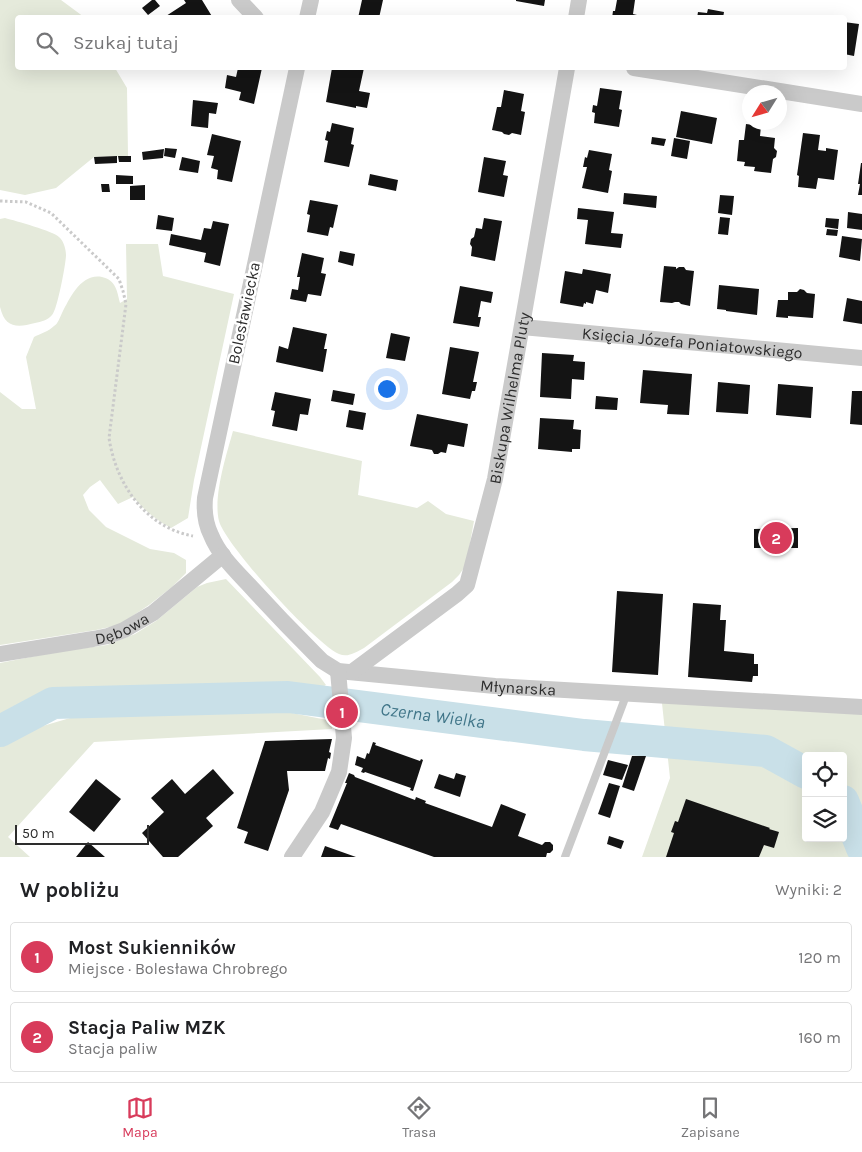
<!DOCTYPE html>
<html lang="pl">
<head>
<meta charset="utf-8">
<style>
	:root { --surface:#fff; --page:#f2f2f2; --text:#202124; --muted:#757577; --line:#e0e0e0; --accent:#d83b5b }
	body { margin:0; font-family:Karla,sans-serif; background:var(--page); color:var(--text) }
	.controls { position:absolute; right:15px; bottom:15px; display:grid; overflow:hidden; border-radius:5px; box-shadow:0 5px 20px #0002 }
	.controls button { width:45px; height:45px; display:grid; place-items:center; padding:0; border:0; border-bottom:1px solid var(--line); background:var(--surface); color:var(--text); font:25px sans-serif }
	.compass { position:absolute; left:742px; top:85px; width:45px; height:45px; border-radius:50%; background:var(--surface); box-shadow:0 5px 20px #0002; rotate:233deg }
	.scale { position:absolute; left:15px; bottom:12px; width:134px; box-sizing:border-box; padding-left:5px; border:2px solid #2d2d2d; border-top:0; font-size:14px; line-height:18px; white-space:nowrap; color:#2d2d2d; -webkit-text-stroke:4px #fff; paint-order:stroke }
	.you { position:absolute; left:386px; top:388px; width:18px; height:18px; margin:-12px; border:4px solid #fff; border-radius:50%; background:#1a73e8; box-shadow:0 0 0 8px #1a73e833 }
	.badge { display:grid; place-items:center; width:32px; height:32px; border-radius:50%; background:var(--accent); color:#fff; font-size:16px; font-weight:700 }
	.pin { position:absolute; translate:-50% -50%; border:2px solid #fff; box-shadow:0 1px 5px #0006 }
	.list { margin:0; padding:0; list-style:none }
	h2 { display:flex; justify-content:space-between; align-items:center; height:65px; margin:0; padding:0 20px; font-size:21px }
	h2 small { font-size:16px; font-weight:400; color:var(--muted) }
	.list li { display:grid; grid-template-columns:32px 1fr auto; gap:15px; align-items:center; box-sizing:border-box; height:70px; margin:0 10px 10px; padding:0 10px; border:1px solid var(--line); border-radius:5px }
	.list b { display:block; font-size:19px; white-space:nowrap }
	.list p { margin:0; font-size:16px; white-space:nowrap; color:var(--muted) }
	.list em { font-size:16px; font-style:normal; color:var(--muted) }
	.icon { flex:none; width:28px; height:28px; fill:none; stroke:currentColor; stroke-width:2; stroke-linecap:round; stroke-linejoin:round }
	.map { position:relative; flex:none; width:862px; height:857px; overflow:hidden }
	.search { position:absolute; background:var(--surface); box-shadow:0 5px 20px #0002; left:15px; right:15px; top:15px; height:55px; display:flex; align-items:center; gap:12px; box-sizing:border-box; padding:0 18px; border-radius:5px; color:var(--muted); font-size:19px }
	.sheet { height:225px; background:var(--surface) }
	nav { display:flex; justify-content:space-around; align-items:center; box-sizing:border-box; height:70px; border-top:1px solid var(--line); background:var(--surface); font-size:14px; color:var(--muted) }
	nav a { display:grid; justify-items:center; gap:2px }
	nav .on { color:var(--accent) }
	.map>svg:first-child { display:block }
	.green { fill:#e5eadb; fill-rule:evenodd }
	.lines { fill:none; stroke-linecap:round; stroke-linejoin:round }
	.river { stroke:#c9e0e8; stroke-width:32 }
	.building { fill:#141414 }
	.path { stroke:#cacaca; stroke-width:3; stroke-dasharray:2.5 2.5; stroke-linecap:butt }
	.service { stroke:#cacaca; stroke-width:8 }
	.minor { stroke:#cacaca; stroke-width:16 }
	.labels { text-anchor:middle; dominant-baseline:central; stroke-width:5; stroke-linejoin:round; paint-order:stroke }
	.street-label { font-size:16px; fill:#2d2d2d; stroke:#fff }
	.water-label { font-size:18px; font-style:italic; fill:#417689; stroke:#fff }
</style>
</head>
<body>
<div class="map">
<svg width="862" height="857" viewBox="0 0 862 857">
	<rect width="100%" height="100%" fill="#fff"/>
	<path class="green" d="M0,0H61L84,17L18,18V68H115L127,88L128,156L94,157L56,188L25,195L0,190Z
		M5,218C16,221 53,231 59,237C64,241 66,250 66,255C66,263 57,311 52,315C48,320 41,322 35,323C17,328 5,328 0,307V219Z
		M126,244H158L163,276L234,294L194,480L188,518L171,528C156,520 144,510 133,497L118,504L100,480L90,487L83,495L89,510L106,527L150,549L174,553L186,560V573L172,587L149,605L119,625L96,630L0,645V392L22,409H36L26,357L34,337C40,334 49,331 54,326C58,324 60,317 62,313C70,298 81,273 102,277C116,280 117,291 120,303L127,299Z
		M233,431L362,461L358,495L417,508L428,501L446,514L474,521L466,565L459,575L452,582L364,648C356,652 348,658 339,654C316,644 226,546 219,521C213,497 226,456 233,431Z
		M226,579L320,677L326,685L317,690L260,688L155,689L43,697L12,707L0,715V663L56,652L107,645L135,634L156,621L197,587L207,583Z
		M661,694L862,705V857H642L670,778ZM806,756H843V838H806Z
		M165,710L292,713L332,721V729L94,742L8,837L30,857H0V747L36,728L94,711Z"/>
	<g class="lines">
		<g class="river">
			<path id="s1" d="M0,731L53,703L288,697L584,735L766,751L806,773"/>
			<path d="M843,801L862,848"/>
		</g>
	</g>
	<path class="building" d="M152,0H155L160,6L148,15L142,8Z
		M184,0H202L213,18H185V17L167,18L166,16L186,3Z
		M362,0H383L379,18H358Z
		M516,0H545L544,6L516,1Z
		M617,0H635L633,14L637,15L636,18H612L613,11H615Z
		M708,9L724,12L723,18H697L698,12L707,13Z
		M844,22L859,24L854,56L844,54Z
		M238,68H262L254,104L239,100L241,92L225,88L227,75L236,77Z
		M332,68H364L359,91L370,93L367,108L356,106V108L326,102Z
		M600,88L622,91L619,109L622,110L619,127L594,123L595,113L592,112L593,105L597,106Z
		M504,90L524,94L521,111L525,112L521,135L512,133L509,135L504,134L502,132L492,130L497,107H501Z
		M193,100L218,103L216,114L209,113L208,128L191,126Z
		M681,111L717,118L712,144L676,137Z
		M332,123L354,128L351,144L354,145L349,167L324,162L328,141L325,140L327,131L330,132Z
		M746,124L761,126L760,136L775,138L774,148L777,151L776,157L773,159L771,173L754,171L755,167L744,166L745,162L737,161L739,140H744Z
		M803,133L820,135L818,150L826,151V148L838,150L834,180L818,178L816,189L798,187L799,176L797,175Z
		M212,134L241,141L232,182L217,179L218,170L211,168L214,156L207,155Z
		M652,137L666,139L664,146L651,144Z
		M674,138L690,141L687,159L671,156Z
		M165,148L177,149L175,158L164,156Z
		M164,149L163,158L143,160L142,152Z
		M589,150L612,154L609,170L612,171L608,193L582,188L587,167H583L585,157L587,158Z
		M117,156V163L95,164L94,157Z
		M118,156H131V162H119Z
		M182,157L200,161L198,173L179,170Z
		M484,157L506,161L503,175L508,176L504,197L478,192Z
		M861,163H862V195H858L860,184H858Z
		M370,174L398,180L396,191L368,185Z
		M116,175L133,176V184H116Z
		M101,184H109L110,192H102Z
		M145,185V200H130V186Z
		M624,193L657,196L656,208L623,204Z
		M720,195L734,196L732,215L718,213Z
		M310,200L338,205L333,228L330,227L328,236L307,232L310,215L307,214Z
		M578,208L614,212L611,233L623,234L621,248L585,244L588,220L577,219Z
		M848,212L862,214V230L847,228Z
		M158,215L174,218L172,231L156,229Z
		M720,217L730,218L728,235L718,234Z
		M484,218L502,221L495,261L471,256L472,247L470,244L471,239L474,237L476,228L482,229Z
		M826,218L839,219L838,229L825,227Z
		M213,221L229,224L220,266L204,262L206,253L169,245L171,234L201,240L204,228L211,229Z
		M827,229L838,230L837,236L826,235Z
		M842,236L862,239L860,261L839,257Z
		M340,251L355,254L353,266L338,262Z
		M302,253L324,258L321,273L326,274L321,296L308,294L306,302L290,299L292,289L298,290L300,277H297Z
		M664,266L676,267V269L679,267H684L686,270L694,271L690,306L681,304L679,302H675L672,303L660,302Z
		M583,269L611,274L608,293L596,290L593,304L586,302V304L584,303L583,307L560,303L565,271L582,274Z
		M719,285L759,289L757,315L726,311V310L717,309Z
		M460,286L493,292L491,303L481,301L478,317H481L479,327L453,323Z
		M800,289L804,290L807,293L815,294L813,318L788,316V318L776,317L778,300H788V292H797Z
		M847,298L862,301V324L843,321Z
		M293,327L327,334L324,349H327L323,372L276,362L279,346L288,349Z
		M391,333L410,337L405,361L386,358Z
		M450,347L479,352L473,382H477L475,391H472L470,399L442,394Z
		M542,353L574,355L573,361L585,362L584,380L572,379L571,399L540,397Z
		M643,370L692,374L689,415L667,414L668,405L640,403Z
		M718,382L750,385L748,414L716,412Z
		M778,384L813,387L811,418L776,415Z
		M333,390L355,394L353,405L331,401Z
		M852,391H862V425L850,424Z
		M275,392L311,399L308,415L300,414L297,431L272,426L275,411L271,410Z
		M596,396L618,398L617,410L595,409Z
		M349,410L366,413L363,430L346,427Z
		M417,414L468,424L464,447L448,444L446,453L441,452L438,454H434L432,450L410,446Z
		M540,418L574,420L573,429L581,430L580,449H572V452L538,449Z
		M798,528V548H754V529Z
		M617,591L663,594L658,675L612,672Z
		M693,603L721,605L720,620H726L724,651L754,654V664H758V676H753L752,682L688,677Z
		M332,739L329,752L331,753L330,759L328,758L325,771H287L289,790L268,851L244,843L248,832L237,828L265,741Z
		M373,742L376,743L375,745L420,761L421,759L423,760L413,791L410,790L411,788L365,772L364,773L361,772L363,768L355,765L357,756L365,759L367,753L369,754Z
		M632,756H646L634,791L622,787Z
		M608,760L628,765L622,780L603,775Z
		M213,769L234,793L206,818L213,826L178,857H163L142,833L164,812L151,798L172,779L185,794Z
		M349,773L354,775L355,777L415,800L416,797L426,801L425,803L492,827L501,804L526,814L518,836L542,845L545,842H550L553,845V850L550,853H547L546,857H434L341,824L338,830L329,827L347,783H345Z
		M456,773L466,776L460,797L434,788L439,774L454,779Z
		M96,779L121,799L94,832L69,812Z
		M609,783L620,786L610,818L598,814Z
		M686,799L770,828L769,829L779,832L774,848L764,845L759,857H666L674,833L671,832L675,821L678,822Z
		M609,836L624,841L621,849L607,844Z
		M88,842L105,857H76Z
		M325,846L356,857H321Z"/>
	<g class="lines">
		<path class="path" d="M0,201L26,202L51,213L119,279L123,291L126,304L109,438C116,484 145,527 193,536"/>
		<path class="service" d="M565,857L627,693"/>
		<g class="minor">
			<path d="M239,0L256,18"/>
			<path d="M307,18L311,0"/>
			<path d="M576,18L579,0"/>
			<path id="s2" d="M297,68L205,498C204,510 205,523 211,535C219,555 236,571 250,586C271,609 292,631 314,653L322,661L338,671L495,686L862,707"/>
			<path d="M634,68L862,104"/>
			<path id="s3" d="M522,327L862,358"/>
			<path id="s4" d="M0,654L93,639L108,636L124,630L153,613L223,555"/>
			<path id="s5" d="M352,672L457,594L467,585L495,479L567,68"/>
			<path d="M292,857L322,812L339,772L344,738L338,671"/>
		</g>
	</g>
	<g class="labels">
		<g class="street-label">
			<text transform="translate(244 313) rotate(-78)">Bolesławiecka</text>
			<text stroke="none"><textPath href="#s3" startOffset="171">Księcia Józefa Poniatowskiego</textPath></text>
			<text stroke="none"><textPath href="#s5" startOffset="336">Biskupa Wilhelma Pluty</textPath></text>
			<text stroke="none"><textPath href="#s4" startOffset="125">Dębowa</textPath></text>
			<text stroke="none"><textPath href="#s2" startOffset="846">Młynarska</textPath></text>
		</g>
		<g class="water-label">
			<text stroke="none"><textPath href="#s1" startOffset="441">Czerna Wielka</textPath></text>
		</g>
	</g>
</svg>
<div class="controls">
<button><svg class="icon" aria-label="locate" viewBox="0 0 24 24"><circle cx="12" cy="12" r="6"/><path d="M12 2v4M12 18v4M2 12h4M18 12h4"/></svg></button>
<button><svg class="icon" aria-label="layers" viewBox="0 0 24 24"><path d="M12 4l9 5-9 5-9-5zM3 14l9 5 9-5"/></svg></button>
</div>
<svg class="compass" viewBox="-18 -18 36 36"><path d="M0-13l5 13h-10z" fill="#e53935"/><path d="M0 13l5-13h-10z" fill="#757577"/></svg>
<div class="scale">50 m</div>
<div class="you"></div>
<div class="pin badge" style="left:342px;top:712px">1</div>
<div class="pin badge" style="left:776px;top:538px">2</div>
<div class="search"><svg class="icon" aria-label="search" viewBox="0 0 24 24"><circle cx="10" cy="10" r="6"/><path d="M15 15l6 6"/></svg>Szukaj tutaj</div>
</div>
<section class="sheet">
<h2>W pobliżu<small>Wyniki: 2</small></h2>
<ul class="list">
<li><span class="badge">1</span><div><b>Most Sukienników</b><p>Miejsce · Bolesława Chrobrego</p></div><em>120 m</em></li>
<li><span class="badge">2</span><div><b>Stacja Paliw MZK</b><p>Stacja paliw</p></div><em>160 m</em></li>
</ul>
</section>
<nav>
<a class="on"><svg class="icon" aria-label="map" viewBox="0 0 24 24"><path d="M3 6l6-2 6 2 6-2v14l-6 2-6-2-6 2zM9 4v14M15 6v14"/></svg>Mapa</a>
<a><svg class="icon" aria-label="directions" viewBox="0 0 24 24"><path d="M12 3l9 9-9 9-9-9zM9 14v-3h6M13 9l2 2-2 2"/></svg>Trasa</a>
<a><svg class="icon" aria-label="saved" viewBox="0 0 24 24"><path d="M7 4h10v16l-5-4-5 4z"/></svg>Zapisane</a>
</nav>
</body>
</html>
